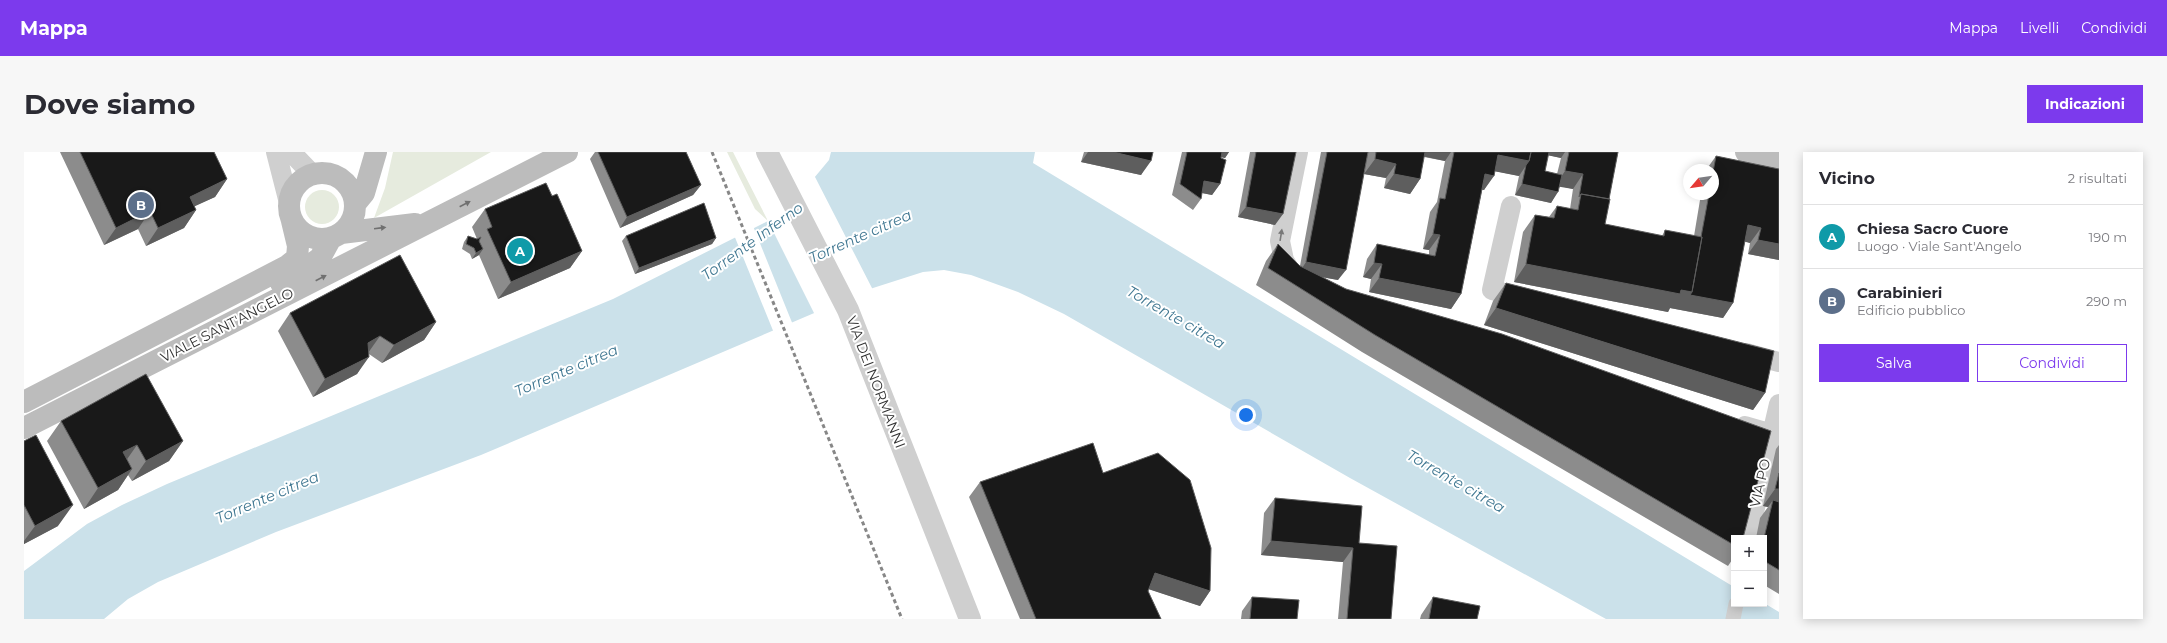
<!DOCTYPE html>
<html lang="it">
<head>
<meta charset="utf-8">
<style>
	:root { --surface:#fff; --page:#f7f7f7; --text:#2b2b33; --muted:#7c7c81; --line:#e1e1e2; --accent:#7c3aed }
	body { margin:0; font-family:Montserrat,sans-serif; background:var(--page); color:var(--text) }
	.controls { position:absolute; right:12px; bottom:12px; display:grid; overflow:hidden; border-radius:0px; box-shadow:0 2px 10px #0003 }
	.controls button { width:36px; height:36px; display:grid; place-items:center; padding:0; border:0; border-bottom:1px solid var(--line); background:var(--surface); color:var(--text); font:20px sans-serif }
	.compass { position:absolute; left:1659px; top:12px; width:36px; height:36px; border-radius:50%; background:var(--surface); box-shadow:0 2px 10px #0003; rotate:241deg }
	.you { position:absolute; left:1222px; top:263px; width:14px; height:14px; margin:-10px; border:3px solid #fff; border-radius:50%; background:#1a73e8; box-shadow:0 0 0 6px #1a73e833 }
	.badge { display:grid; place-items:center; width:26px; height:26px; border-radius:50%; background:var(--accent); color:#fff; font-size:13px; font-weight:700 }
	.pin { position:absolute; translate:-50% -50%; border:2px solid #fff; box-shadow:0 1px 4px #0006 }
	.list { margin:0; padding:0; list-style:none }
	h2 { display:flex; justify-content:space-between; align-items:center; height:52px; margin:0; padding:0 16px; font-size:17px }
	h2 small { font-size:13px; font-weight:400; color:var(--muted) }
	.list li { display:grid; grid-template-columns:26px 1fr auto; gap:12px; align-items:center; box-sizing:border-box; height:64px; padding:0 16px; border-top:1px solid var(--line) }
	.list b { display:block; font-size:15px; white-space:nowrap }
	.list p { margin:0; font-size:13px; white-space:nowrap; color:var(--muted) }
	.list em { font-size:13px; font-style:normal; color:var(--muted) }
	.actions { display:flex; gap:8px; padding:12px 16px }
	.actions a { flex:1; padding:9px 0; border:1px solid var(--accent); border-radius:0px; text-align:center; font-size:14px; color:var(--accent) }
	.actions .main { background:var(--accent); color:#fff }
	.map { position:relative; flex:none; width:1755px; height:467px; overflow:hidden; border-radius:0px }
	header { display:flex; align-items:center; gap:24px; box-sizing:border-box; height:56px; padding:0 20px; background:var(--accent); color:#fff }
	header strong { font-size:19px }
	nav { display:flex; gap:22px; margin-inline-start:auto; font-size:14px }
	.intro { display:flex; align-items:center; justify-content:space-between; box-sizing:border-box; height:96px; padding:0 24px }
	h1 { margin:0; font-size:28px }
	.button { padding:10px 18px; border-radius:0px; background:var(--accent); color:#fff; font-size:14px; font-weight:700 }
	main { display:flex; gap:24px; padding:0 24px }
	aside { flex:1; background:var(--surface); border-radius:0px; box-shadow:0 2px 10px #0003 }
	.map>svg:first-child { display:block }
	.green { fill:#e6ebde }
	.water { fill:#cbe1ea }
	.pier { fill:#fff }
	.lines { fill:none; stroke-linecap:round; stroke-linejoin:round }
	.pedestrian { stroke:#cfcfcf; stroke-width:15 }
	.minor { stroke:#cfcfcf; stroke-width:20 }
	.tertiary { stroke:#cfcfcf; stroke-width:22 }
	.secondary { stroke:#bcbcbc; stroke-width:22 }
	.rail { stroke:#878787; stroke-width:3; stroke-dasharray:4 3; stroke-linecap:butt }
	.wall { fill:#8c8c8c; fill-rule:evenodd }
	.shaded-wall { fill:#5e5e5e }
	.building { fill:#191919; stroke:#5e5e5e }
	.oneway { fill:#707070 }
	.oneway2 { fill:#797979 }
	.labels { text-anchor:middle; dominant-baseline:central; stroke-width:4; stroke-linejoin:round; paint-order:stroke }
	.street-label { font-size:14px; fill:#323232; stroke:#fff }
	.water-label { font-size:15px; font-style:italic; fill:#417892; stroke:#fff }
</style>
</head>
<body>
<header>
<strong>Mappa</strong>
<nav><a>Mappa</a><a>Livelli</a><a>Condividi</a></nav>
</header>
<div class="intro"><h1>Dove siamo</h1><a class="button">Indicazioni</a></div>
<main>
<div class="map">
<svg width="1755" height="467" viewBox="0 0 1755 467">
	<rect width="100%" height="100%" fill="#fff"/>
	<path class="green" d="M369,0H467L350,66L361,36Z
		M703,0H709L744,69L731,57Z
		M281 55a17 17 0 1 1 34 0a17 17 0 1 1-34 0Z"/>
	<path class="water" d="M807,0H1011L1009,11L1710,435V452L1740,451L1755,460V467H1582L1326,326L1040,162L994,140L947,123L920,118L899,120L849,136L457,303L252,380L134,430L104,447L80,467H0V419L63,372L98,353L143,332L589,147L744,69L785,32L805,8Z"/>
	<path class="pier" d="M790,23L849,138L791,163L743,67Z
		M729,74L769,173L750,181L710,83Z"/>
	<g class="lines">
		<path class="pedestrian" d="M1709,467L1712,452"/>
		<path class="minor" d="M252,0L265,51
			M267,0L289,23
			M1487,54L1468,138L1501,146
			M1267,120L1260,108L1256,89L1274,0
			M1722,201L1755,210
			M1721,274L1755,284
			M1724,386L1755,252"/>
		<path class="tertiary" d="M743,0L824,158L946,467"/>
		<path class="secondary" d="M1722,0L1755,6
			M265 54a33 33 0 1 1 66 0a33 33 0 1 1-66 0Z
			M331,52L340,41L352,0
			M317,81L391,72
			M257,131L271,124L296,106L307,86
			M0,250L263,114L273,106L274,94L268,69
			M0,276L543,0"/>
		<path class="rail" d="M688,0L878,467"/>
	</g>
	<path class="wall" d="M36,0H190L203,27L191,45L170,54L172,58L160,76L122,94L114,77L80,93Z
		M571,0H662L677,33L669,43L596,76L566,7Z
		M1060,0H1129L1117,23L1057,10Z
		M1158,0H1205L1201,6L1197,5L1196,32L1188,43L1178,41L1177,47L1169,58L1148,43Z
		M1226,0H1272L1251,73L1214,65Z
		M1297,0H1594L1585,47L1581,72L1638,84L1641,78L1670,84L1677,42H1689V18H1682L1692,4L1755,17V108L1724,102L1726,91L1721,89L1709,151L1699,166L1646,156L1644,160L1490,130L1499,80L1511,63L1525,65L1533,54L1546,57L1549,37L1536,34L1527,51L1491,43L1495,24L1471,19L1460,38H1458L1437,142L1427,157L1345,140L1347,127L1339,125L1343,107L1353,92L1405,103V98L1399,97L1406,60L1413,50L1421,9L1400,5L1396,27L1386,42L1360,36L1362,26L1340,22L1344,0L1314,128L1298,125L1710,386V405L1704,414L1338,200L1232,133L1242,109L1254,92L1276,114ZM1524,3L1537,6L1533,22L1521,19Z
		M528,44L558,99L546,116L474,147L455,103L448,107L446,102L438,97L440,90L444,84L453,87L448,75L461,57Z
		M602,84L692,86L688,92L611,122L598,89Z
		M1482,131L1741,241L1729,258L1460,173L1469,149Z
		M266,161L412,170L400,188L358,211L345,202L333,222L289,245L254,179Z
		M37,269L159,289L145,309L108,329L104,323L94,338L60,357L23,289Z
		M0,289L34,374L0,392Z
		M1755,293V442L1740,433V386H1732L1736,366L1744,355L1739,354L1752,297Z
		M1079,321L1186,439L1176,454L1125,437L1124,439L1137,467H996L945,345L956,330Z
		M1251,346L1335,391L1367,467H1314L1319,410L1237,403L1240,361Z
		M1228,445L1273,467H1217L1218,459Z
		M1409,445L1453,467H1396L1397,463Z"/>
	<path class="shaded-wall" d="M1064,0H1089L1127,9L1117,23L1057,10Z
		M1174,0H1205L1201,6Z
		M1395,0H1427L1421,9L1393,3Z
		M1508,0H1541L1537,6Z
		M1474,3L1505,9L1495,24L1464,18Z
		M1351,7L1372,12L1362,26L1340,22Z
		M1541,19L1559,22L1549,37L1531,34Z
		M1370,22L1396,27L1386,42L1360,36Z
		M1461,22L1470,24L1460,38L1451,36Z
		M203,27L191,45L154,62L166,45Z
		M1180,29L1196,32L1188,43L1173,40Z
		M1498,32L1534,40L1527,51L1491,43Z
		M677,33L669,43L596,76L603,65Z
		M1222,55L1259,62L1251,73L1214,65Z
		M172,58L160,76L122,94L134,76Z
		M126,59L114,77L80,93L92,76Z
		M1724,73L1737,76L1726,91L1714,88Z
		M1409,82L1416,83L1405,98L1399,97Z
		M692,86L688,92L611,122L615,116Z
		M1734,88L1755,92V108L1724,102Z
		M459,97L455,103L448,107L452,101Z
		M558,99L546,116L474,147L487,130Z
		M1282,110L1322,118L1314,128L1275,121Z
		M1350,111L1358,112L1347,127L1339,125Z
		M1502,112L1668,140L1709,151L1699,166L1646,156L1644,160L1490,130Z
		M1355,126L1437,142L1427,157L1345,140Z
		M1472,156L1741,241L1729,258L1460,173Z
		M412,170L400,188L358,211L370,193Z
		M356,184L344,201V191Z
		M345,205L333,222L289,245L301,227Z
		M159,289L145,309L108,329L122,309Z
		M113,293L99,313V300Z
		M108,317L94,338L60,357L74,336Z
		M1751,337H1755V358L1749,348L1744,355L1739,354Z
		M49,353L34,374L0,392V389L11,374Z
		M1247,389L1329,396L1319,410L1237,403Z
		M1131,421L1186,439L1176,454L1121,436Z"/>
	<path class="building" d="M56,0H190L203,27L166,45L172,58L134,76L126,59L92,76Z
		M574,0H662L677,33L603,65Z
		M1089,0H1129L1127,9Z
		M1163,0H1198L1197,6L1202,8L1196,32L1180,29L1177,47L1156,32Z
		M1232,0H1272L1259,62L1222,55Z
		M1303,0H1344L1322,118L1282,110Z
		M1352,0H1401L1396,27L1370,22L1372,12L1351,7Z
		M1430,0H1507L1505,9L1474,3L1470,24L1461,22L1437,142L1355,126L1358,112L1350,111L1353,92L1411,104L1416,83L1409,82L1416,46L1421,47Z
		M1507,0H1525L1521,19L1538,23L1534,40L1498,32L1502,13L1505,9Z
		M1545,0H1594L1585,47L1557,42L1555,45L1559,22L1541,19Z
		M1692,4L1755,17V92L1734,88L1737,76L1724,73L1709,151L1666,143L1668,140L1678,85H1677L1685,42H1689V20Z
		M522,31L528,44L533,42L558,99L487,130L463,77L468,75L461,57Z
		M1557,42L1586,47L1581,72L1640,84L1641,78L1678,85L1668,140L1657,138L1656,142L1502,112L1511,63L1530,66L1533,54L1554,58Z
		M680,51L692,86L615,116L602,84Z
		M444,84L453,87L457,85L455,89L459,97L452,101L450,96L442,92Z
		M1254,92L1276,114L1322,137L1478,182L1747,279L1719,386H1710V393L1351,183L1244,116Z
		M376,103L412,170L370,193L356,184L344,191L345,205L301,227L266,161Z
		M1482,131L1750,199L1741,241L1472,156Z
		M122,222L159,289L122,309L113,293L99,300L108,317L74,336L37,269Z
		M12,283L49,353L11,374L0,353V289Z
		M1069,291L1079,321L1134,301L1166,328L1187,396L1186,439L1131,421L1124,439L1137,467H1012L956,330Z
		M1755,321V337H1751Z
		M1251,346L1338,354L1335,391L1373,394L1367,467H1323L1329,396L1247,389Z
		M1749,348L1755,350V418L1740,409V386Z
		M1228,445L1275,448L1273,467H1226Z
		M1409,445L1456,454L1453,467H1405Z"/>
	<defs><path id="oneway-solid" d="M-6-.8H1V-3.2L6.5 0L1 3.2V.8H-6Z"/></defs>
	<g class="oneway">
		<use href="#oneway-solid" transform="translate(441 52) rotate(-27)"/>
		<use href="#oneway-solid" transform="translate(356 76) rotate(-7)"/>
		<use href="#oneway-solid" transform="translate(297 126) rotate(-27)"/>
	</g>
	<use class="oneway2" href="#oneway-solid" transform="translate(1257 83) rotate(-81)"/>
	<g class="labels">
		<g class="street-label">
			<text transform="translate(203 173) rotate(-27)">VIALE SANT'ANGELO</text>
			<text transform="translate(852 230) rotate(69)">VIA DEI NORMANNI</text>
			<text transform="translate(1736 331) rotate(-77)">VIA PO</text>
		</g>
		<g class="water-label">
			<text transform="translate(836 84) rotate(-24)">Torrente citrea</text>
			<text transform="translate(728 89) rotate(-36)">Torrente Inferno</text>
			<text transform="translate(1152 165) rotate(30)">Torrente citrea</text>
			<text transform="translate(542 218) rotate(-23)">Torrente citrea</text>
			<text transform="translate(1432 329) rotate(30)">Torrente citrea</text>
			<text transform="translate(243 345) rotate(-23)">Torrente citrea</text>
		</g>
	</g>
</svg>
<div class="controls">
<button>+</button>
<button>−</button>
</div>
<svg class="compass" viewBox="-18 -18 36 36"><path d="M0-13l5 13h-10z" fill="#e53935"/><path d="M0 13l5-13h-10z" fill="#7c7c81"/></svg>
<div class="you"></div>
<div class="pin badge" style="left:496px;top:99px;background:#0f9aa8">A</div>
<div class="pin badge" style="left:117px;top:53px;background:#5c6f8a">B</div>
</div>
<aside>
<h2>Vicino<small>2 risultati</small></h2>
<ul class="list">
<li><span class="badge" style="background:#0f9aa8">A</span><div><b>Chiesa Sacro Cuore</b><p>Luogo · Viale Sant'Angelo</p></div><em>190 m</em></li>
<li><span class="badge" style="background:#5c6f8a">B</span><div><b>Carabinieri</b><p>Edificio pubblico</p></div><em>290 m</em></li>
</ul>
<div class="actions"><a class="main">Salva</a><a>Condividi</a></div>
</aside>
</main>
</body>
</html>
